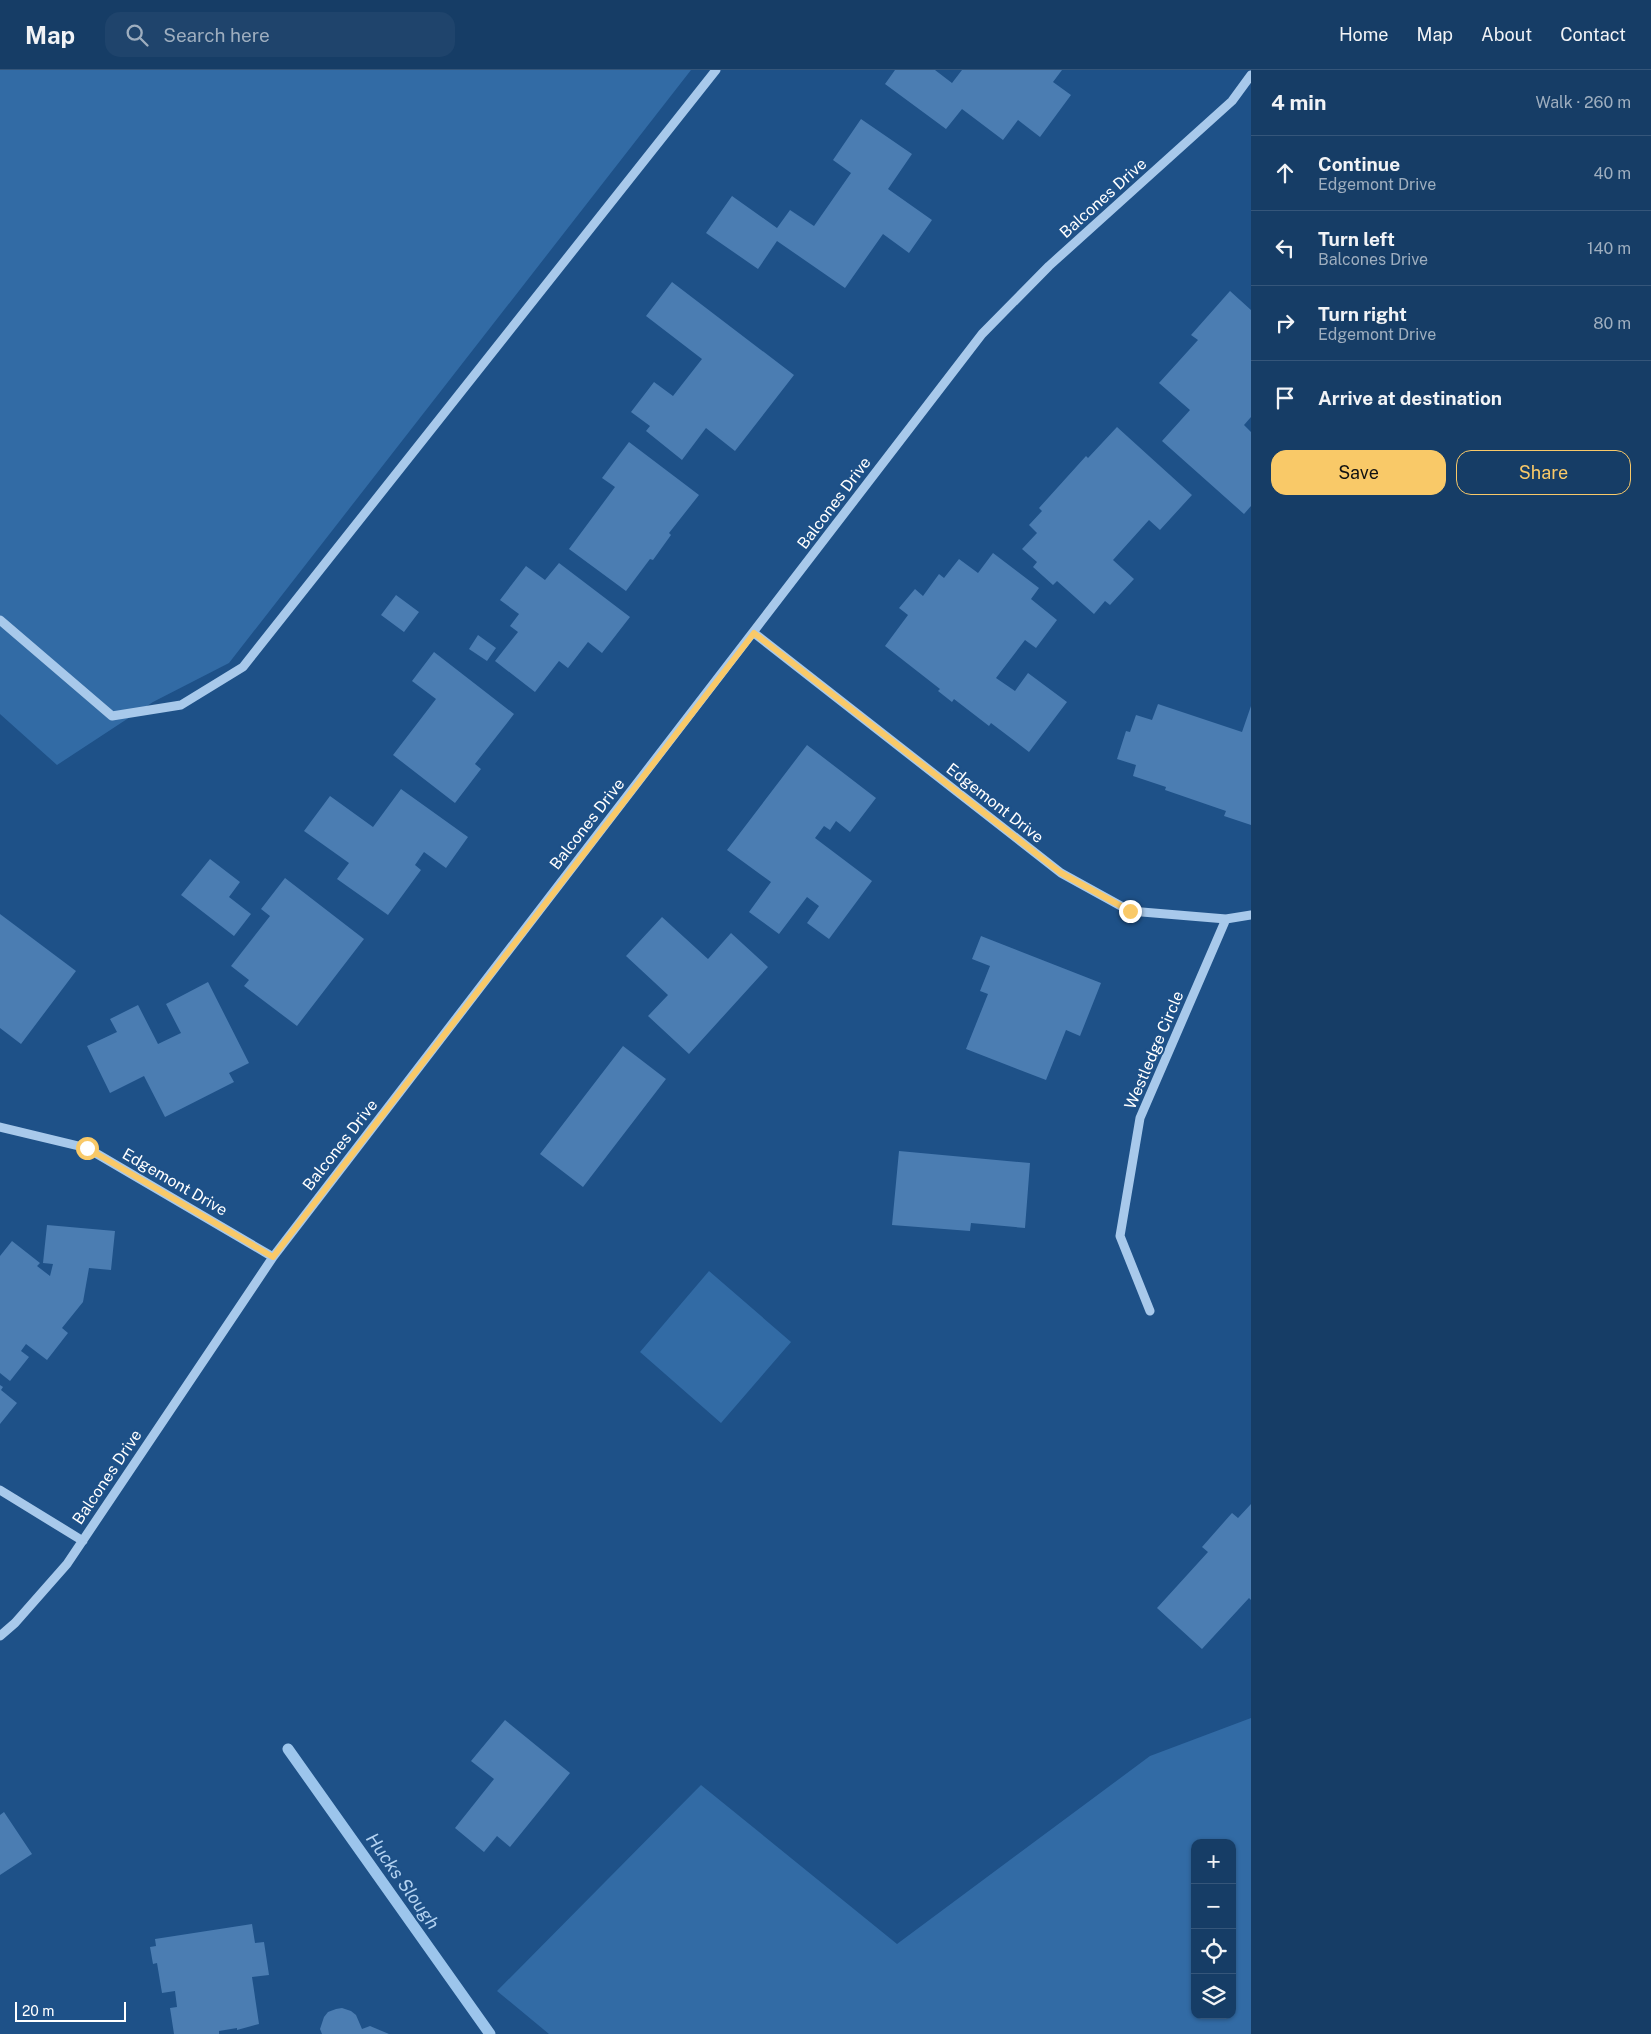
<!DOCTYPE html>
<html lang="en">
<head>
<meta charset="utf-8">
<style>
	:root { --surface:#163d66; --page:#1f446c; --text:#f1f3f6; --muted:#9eaebf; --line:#35567a; --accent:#f9c968 }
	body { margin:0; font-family:"Public Sans",sans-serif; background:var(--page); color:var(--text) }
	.controls { position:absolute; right:15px; bottom:15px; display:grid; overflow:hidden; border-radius:10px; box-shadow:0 1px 4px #0004 }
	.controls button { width:45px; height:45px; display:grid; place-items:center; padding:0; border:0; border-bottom:1px solid var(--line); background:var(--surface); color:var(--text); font:25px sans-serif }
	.scale { position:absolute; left:15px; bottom:12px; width:111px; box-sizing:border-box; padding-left:5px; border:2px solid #fff; border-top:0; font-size:14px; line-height:18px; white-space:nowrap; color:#fff; -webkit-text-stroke:4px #1e5188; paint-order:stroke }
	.stop { position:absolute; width:15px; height:15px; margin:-11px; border:4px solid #f9c968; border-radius:50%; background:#fff }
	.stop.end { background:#f9c968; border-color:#fff; box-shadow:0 1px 5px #0008 }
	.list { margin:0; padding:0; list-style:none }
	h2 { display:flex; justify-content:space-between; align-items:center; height:65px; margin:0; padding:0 20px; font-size:21px }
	h2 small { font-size:16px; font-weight:400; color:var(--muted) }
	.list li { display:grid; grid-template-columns:32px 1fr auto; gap:15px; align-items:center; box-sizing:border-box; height:75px; padding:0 20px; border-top:1px solid var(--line) }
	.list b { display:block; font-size:19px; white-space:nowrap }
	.list p { margin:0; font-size:16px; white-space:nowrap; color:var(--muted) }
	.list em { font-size:16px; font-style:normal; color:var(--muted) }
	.actions { display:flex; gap:10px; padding:15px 20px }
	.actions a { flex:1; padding:11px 0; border:1px solid var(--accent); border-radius:15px; text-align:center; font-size:18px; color:var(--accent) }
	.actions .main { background:var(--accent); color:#111 }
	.icon { flex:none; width:28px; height:28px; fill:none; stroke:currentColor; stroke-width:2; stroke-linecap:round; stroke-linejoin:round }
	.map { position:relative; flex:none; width:1251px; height:1964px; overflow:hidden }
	header { display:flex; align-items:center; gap:30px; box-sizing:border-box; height:70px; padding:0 25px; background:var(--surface); border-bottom:1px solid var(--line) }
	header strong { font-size:24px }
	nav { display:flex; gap:28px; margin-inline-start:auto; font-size:18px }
	.search { width:350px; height:45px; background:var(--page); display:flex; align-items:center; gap:12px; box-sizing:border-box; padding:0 18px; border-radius:15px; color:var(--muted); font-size:19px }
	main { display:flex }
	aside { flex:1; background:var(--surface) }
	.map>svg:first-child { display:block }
	.green { fill:#326ba5; fill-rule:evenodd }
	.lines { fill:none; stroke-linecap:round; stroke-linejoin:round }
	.stream { stroke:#9cc5ec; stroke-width:11 }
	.building { fill:#4b7db2 }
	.minor { stroke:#a8c9eb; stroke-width:9 }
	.route { stroke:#f9c968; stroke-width:6 }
	.labels { text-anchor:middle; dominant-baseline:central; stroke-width:4; stroke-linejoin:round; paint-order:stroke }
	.street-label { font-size:16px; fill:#fff; stroke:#1e5188 }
	.water-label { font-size:18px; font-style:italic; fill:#b4d3f2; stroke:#1e5188 }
</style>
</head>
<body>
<header>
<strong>Map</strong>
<div class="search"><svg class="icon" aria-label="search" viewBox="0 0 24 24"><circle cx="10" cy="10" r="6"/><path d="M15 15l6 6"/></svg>Search here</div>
<nav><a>Home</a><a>Map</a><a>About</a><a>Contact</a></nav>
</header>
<main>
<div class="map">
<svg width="1251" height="1964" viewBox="0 0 1251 1964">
	<rect width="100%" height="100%" fill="#1e5188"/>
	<path class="green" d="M0,0H691L229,593L153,632L57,695L0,644Z
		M709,1201L791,1272L721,1353L640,1282Z
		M1251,1648V1964H549L497,1921L701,1715L897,1874L1150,1686ZM1195,1773H1232V1945H1195Z"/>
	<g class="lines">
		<path class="stream" d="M288,1679L490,1964"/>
	</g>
	<path class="building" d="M895,0H935L952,13L962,0H1062L1053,12L1071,25L1040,67L1018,50L1003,70L962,39L946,59L885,14Z
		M861,49L912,84L888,119L932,150L909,183L883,164L845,218L777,171L758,199L706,163L732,126L777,158L790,140L814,156L851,103L833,90Z
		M672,212L794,305L735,381L706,358L682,390L646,361L650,356L631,342L654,312L673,326L702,289L646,246Z
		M1230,221L1251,240V347L1244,355L1251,362V436L1244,444L1162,371L1190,340L1159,313L1198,270L1191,265Z
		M1117,357L1192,425L1160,460L1149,450L1113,490L1134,509L1110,535L1105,531L1094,544L1057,511L1053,515L1033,497L1037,492L1022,479L1037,463L1029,455L1042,441L1039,438L1086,386L1088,388Z
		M629,372L699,425L669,463L671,465L653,490L650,489L626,521L569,479L615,417L602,408Z
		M993,483L1039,518L1031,529L1057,550L1036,578L1025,570L996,608L1015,621L1028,603L1067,632L1029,682L991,653L989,656L954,629L952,632L938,621L940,619L885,576L908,545L899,538L915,519L923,526L939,504L944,508L959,489L978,503Z
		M559,493L630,547L602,583L588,572L568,598L559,591L535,622L495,591L518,562L510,556L519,544L500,530L526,496L545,510Z
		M396,525L419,542L404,562L381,545Z
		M478,565L496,578L487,591L469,579Z
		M434,582L514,644L475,694L481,699L455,733L393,685L436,629L412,611Z
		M1158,634L1242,662L1251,636V755L1224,746L1226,741L1165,720L1166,717L1133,706L1136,695L1117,689L1126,661L1130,662L1136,645L1152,650Z
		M807,675L876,728L850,762L836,751L830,760L824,756L815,768L872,811L829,869L807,853L819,836L807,827L779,864L749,842L771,812L727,780Z
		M401,719L468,767L446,798L424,782L415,795L421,800L388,845L337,809L349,793L304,761L330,726L373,757Z
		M210,789L240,812L229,827L251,844L234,866L181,825Z
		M285,808L364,869L297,956L244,916L249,910L231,896L270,846L261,839Z
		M0,844L76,901L21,974L0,958Z
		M662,847L708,889L731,863L768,897L689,984L648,946L668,925L626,886Z
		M981,866L1101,913L1080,966L1066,960L1046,1010L966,979L988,924L980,921L990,896L972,889Z
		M208,912L249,993L229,1003L234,1012L165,1047L144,1006L110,1023L87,976L117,962L110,949L138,935L158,974L181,963L166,934Z
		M623,976L666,1009L583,1117L540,1084Z
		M899,1081L1030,1093L1025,1158L971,1153L970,1161L892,1155Z
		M47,1155L115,1161L111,1200L89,1198L83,1232L62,1258L68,1263L47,1290L26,1274L21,1281L29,1287L10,1311L0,1303V1186L12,1171L40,1193L37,1196L50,1206L53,1194L43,1193Z
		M0,1315L3,1317L1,1320L17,1333L0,1354Z
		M1251,1434V1530L1249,1528L1202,1579L1157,1538L1208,1482L1202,1477L1232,1443L1238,1448Z
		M505,1650L570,1703L510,1777L497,1766L484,1782L455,1758L494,1709L471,1691Z
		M4,1742L32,1784L0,1805V1745Z
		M252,1854L255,1873L264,1872L269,1905L252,1907L259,1954L237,1960V1958L219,1961V1964H174L170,1938L177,1937L175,1921L162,1923L157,1893L153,1894L150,1877L156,1876L155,1869Z
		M342,1938L351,1941L356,1945L362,1959L370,1956L389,1964H322L320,1959L324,1947L328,1942L336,1939Z"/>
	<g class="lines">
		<path class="minor" d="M0,550L112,646L181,635L243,597L716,0
			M754,563L1061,803L1130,841L1226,849L1251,845
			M0,1057L87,1078L273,1187
			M1150,1241L1120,1166L1140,1048L1226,849
			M0,1420L83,1471
			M0,1566L15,1553L67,1494L273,1187L982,264L1049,196L1232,31L1251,5"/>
	</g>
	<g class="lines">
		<path class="route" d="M87,1078L273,1187L754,563L1061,803L1130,841"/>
	</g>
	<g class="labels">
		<g class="street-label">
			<text transform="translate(1103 128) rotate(-42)">Balcones Drive</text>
			<text transform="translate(834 433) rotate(-53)">Balcones Drive</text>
			<text transform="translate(995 733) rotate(38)">Edgemont Drive</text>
			<text transform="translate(587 754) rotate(-52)">Balcones Drive</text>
			<text transform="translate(1154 980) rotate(-67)">Westledge Circle</text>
			<text transform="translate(340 1075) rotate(-52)">Balcones Drive</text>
			<text transform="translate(175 1112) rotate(30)">Edgemont Drive</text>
			<text transform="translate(107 1407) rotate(-56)">Balcones Drive</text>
		</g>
		<g class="water-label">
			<text transform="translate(403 1811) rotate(55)">Hucks Slough</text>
		</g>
	</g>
</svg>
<div class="controls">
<button>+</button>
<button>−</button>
<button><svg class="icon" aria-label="locate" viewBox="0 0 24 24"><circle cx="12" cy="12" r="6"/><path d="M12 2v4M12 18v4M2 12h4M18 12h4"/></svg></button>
<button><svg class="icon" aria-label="layers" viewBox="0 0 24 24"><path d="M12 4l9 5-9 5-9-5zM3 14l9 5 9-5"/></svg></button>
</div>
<div class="scale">20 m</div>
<div class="stop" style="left:87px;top:1078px"></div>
<div class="stop end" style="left:1130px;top:841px"></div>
</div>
<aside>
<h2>4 min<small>Walk · 260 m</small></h2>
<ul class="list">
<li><svg class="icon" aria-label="ahead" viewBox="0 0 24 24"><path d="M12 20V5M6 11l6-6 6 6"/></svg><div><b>Continue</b><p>Edgemont Drive</p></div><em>40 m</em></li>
<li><svg class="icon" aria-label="left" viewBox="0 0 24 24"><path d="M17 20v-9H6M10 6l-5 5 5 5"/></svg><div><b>Turn left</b><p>Balcones Drive</p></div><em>140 m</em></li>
<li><svg class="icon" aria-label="right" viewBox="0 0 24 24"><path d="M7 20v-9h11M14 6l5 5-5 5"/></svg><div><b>Turn right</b><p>Edgemont Drive</p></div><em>80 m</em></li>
<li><svg class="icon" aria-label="arrive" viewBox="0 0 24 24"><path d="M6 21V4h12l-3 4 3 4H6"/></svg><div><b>Arrive at destination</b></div></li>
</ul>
<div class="actions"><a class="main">Save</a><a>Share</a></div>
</aside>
</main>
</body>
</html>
